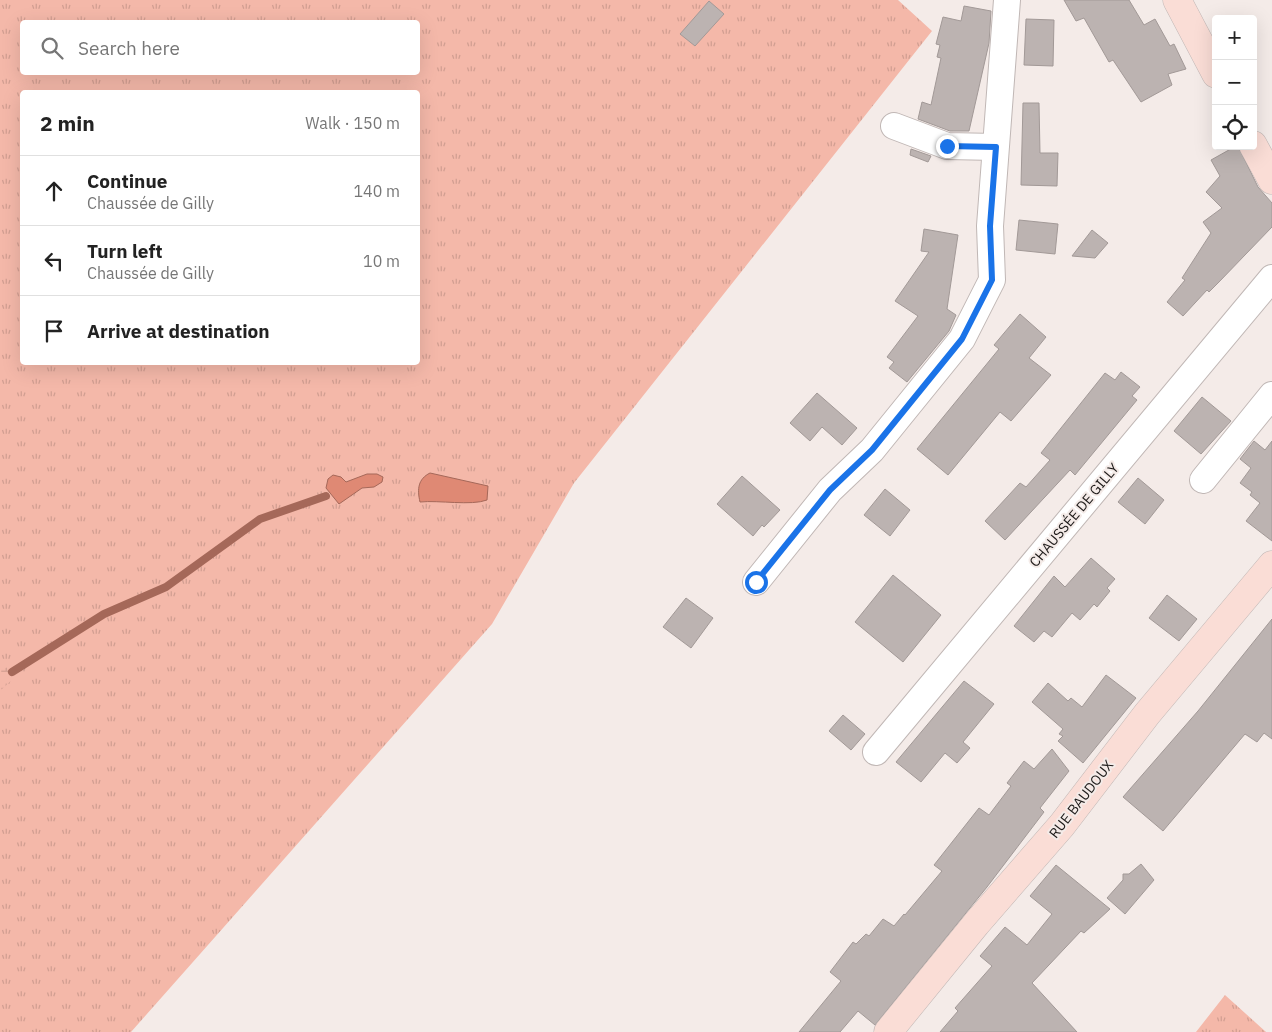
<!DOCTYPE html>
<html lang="en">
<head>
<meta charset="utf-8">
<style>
	:root { --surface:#fff; --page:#f2f2f2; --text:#222; --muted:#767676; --line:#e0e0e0 }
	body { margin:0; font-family:"IBM Plex Sans",sans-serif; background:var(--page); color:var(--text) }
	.controls { position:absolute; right:15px; top:15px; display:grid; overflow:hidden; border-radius:5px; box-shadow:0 5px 20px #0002 }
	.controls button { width:45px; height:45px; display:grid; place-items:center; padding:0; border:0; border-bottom:1px solid var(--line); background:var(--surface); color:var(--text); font:25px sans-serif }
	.stop { position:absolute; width:15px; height:15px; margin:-11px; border:4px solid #1a73e8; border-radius:50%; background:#fff }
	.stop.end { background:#1a73e8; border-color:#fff; box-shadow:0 1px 5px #0008 }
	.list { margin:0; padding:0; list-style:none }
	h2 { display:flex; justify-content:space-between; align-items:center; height:65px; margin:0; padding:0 20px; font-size:21px }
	h2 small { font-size:16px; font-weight:400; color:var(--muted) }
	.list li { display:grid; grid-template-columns:32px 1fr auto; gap:15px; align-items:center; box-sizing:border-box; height:70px; padding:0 20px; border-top:1px solid var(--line) }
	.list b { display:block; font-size:19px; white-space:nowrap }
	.list p { margin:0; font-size:16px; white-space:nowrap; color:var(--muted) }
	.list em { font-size:16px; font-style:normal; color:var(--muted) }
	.icon { flex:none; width:28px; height:28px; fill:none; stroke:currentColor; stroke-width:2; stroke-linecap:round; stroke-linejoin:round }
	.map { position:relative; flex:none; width:1272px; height:1032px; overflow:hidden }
	.search { position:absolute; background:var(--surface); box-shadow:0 5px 20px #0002; left:20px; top:20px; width:400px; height:55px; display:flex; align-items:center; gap:12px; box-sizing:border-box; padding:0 18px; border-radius:5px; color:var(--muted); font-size:19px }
	.panel { position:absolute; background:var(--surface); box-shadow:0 5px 20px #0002; left:20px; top:90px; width:400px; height:275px; border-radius:5px }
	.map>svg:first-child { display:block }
	.grass { fill:url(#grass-tufts); fill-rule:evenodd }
	.wetland { fill:url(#wetland-marsh) }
	.water { fill:#df8974; stroke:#a56859 }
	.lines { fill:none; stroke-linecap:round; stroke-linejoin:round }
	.stream { stroke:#a56859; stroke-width:8 }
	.building { fill:#bcb3b1; stroke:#a29997 }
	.street-casing { stroke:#c0b7b5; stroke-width:28 }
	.secondary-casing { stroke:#c0b7b5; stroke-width:29 }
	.street { stroke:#fff; stroke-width:26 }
	.secondary { stroke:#faddd6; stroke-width:28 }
	.route { stroke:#1a73e8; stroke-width:6 }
	.labels { text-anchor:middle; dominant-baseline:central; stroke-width:4; stroke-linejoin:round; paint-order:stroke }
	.street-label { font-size:14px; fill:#1e1b1a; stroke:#f4ebe8 }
</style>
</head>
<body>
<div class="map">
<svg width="1272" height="1032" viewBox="0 0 1272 1032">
	<defs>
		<pattern id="grass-tufts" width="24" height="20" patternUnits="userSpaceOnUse" patternTransform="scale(1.25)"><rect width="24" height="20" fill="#f4b8a9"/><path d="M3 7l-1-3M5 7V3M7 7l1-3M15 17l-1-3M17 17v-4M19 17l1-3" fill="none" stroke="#d19e91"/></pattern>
		<pattern id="wetland-marsh" width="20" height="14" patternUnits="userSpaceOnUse" patternTransform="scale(1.25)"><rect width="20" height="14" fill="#f4b8a9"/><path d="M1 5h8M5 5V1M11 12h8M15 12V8" fill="none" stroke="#d19e91"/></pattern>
	</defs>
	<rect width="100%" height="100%" fill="#f4ebe8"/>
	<path class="grass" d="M0,0H898L932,31L574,483L492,624L131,1032H0ZM22,22H418V72H22ZM22,92H418V362H22Z
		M1225,995L1266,1032H1196Z"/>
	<path class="wetland" d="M10,667L15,669V677L0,691V669Z"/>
	<path class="water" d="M430,473L488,486L487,500C471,506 439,500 420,502C417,489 418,479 430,473Z
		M367,474H377L383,477L382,482L374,487L362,488L339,504L326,488L328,479L333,475L341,477L346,482Z"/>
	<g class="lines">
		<path class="stream" d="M12,672L104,614L166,587L260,519L326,496"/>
	</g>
	<path class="building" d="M1064,0H1129L1144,25L1155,19L1170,46L1174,44L1186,69L1168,74L1172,85L1141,102L1113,60L1109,62L1084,18L1076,21Z
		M709,1L724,14L695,46L680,34Z
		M964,6L991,11L989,43L969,131H950L918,119L922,102L931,105L941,58L937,57L940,45L936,44L943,17L961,21Z
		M1026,19L1054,20L1053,66L1024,65Z
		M1023,103H1039L1040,153H1058L1057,186L1021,185Z
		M1236,146H1238L1258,187L1272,203V227L1219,282L1209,292L1207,290L1183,316L1167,302L1185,280L1182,278L1211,233L1203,222L1222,208L1206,192L1220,176L1211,160Z
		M911,149L931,156L928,162L910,155Z
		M1019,220L1058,224L1055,254L1016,250Z
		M924,229L958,235L947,309L956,315L949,331L907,382L889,368L894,362L887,357L918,316L895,301L929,252L921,251Z
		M1092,230L1108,243L1095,258L1072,256Z
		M1020,314L1046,337L1029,358L1051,375L1011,421L1000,412L948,475L917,449L999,349L994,345Z
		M1121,372L1140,387L1132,396L1137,400L1075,475L1070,470L1005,540L985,521L1020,483L1026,487L1050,460L1041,453L1105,373L1115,380Z
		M817,393L857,428L842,445L822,427L810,441L790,423Z
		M1202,397L1231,421L1201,454L1174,431Z
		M1254,441L1265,450L1272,441V541L1246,521L1260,503L1250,495L1252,492L1240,483L1251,468L1240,459Z
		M742,476L780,510L764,527L762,525L753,536L717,504Z
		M1138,478L1164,500L1145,524L1118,502Z
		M885,489L910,510L890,536L864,515Z
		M1091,558L1115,579L1107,588L1110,591L1097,607L1094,604L1080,620L1072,613L1052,637L1044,631L1034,642L1014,626L1054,576L1065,587Z
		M893,575L941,615L903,662L855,622Z
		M1167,595L1197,619L1179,641L1149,618Z
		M686,598L713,618L691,648L663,627Z
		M1272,619V739L1264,733L1257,742L1245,734L1163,831L1123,797L1198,711Z
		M1106,675L1136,698L1083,763L1058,741L1063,736L1059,734L1063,729L1032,702L1048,683L1068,701L1071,698L1082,707Z
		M964,681L994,704L963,742L970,748L957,763L945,753L921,782L896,762Z
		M843,715L865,734L851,750L829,731Z
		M1052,749L1069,771L1040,808L1044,812L987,887L875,1025L858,1011L840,1032H799L841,981L830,972L853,942L856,944L866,934L869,936L883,919L894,926L904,914L905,915L942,871L934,865L979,808L989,815L1011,786L1007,783L1024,761L1034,769Z
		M1141,864L1154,880L1125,914L1107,898L1123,880V874H1129Z
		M1056,865L1110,909L1084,933L1081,931L1032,983L1077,1032H940L958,1011L955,1008L992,966L980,956L1005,927L1027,945L1052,914L1030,896Z"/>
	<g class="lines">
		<g class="street-casing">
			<path id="street" d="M894,126L947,146L996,147
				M1203,480L1272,395
				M756,582L830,490L872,450L962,339L992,280L990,226L1007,0
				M876,752L1272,278"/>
		</g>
		<g class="secondary-casing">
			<path id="secondary" d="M1177,0L1216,74
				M1253,145L1272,180
				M888,1032L976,924L1062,825L1147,714L1272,565"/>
		</g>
		<use href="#street" class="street"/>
		<use href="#secondary" class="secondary"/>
	</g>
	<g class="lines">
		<path class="route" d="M756,582L830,490L872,450L962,339L992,280L990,226L996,147L947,146"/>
	</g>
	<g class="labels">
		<g class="street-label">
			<text transform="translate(1074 515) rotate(-50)">CHAUSSÉE DE GILLY</text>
			<text transform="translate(1081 799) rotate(-52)">RUE BAUDOUX</text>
		</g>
	</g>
</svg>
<div class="controls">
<button>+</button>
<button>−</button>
<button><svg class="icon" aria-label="locate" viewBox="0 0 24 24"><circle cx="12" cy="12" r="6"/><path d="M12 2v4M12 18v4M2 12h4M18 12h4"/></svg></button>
</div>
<div class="stop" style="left:756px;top:582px"></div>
<div class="stop end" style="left:947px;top:146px"></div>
<div class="search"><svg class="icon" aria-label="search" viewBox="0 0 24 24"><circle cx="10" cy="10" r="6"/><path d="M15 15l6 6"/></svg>Search here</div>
<section class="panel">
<h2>2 min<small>Walk · 150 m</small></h2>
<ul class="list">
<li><svg class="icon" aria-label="ahead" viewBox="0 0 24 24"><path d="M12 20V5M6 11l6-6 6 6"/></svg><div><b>Continue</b><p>Chaussée de Gilly</p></div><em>140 m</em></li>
<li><svg class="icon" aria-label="left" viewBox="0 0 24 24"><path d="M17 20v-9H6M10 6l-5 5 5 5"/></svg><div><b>Turn left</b><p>Chaussée de Gilly</p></div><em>10 m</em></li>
<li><svg class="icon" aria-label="arrive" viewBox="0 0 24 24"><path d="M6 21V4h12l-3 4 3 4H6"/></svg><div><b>Arrive at destination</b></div></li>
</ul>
</section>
</div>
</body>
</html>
